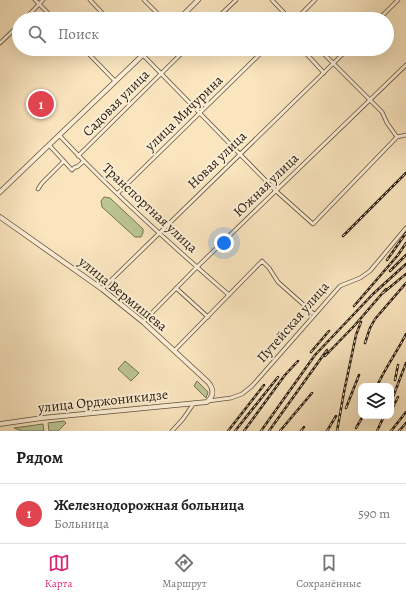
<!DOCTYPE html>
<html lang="ru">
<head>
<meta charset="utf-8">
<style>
	:root { --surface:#fff; --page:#f2f2f2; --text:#222; --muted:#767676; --line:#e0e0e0; --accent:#db2777 }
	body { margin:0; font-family:Alegreya,serif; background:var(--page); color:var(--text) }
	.controls { position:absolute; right:12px; bottom:12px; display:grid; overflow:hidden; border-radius:8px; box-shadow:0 4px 16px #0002 }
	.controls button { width:36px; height:36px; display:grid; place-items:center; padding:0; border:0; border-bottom:1px solid var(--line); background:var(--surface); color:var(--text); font:20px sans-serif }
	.you { position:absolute; left:224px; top:243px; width:14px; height:14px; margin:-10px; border:3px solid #fff; border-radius:50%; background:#1a73e8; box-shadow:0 0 0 6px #1a73e833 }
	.badge { display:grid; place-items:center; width:26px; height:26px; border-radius:50%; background:var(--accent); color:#fff; font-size:13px; font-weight:700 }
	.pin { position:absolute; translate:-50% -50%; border:2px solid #fff; box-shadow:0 1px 4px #0006 }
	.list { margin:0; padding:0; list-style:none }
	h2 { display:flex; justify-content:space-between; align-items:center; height:52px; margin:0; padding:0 16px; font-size:17px }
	h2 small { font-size:13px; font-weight:400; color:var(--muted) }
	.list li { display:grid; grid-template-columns:26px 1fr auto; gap:12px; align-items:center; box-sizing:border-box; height:60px; padding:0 16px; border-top:1px solid var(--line) }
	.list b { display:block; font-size:15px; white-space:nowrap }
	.list p { margin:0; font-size:13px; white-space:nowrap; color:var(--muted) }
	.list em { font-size:13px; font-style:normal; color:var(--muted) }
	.icon { flex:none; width:22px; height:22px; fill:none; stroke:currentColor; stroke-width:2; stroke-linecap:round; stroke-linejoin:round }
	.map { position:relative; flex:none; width:406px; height:431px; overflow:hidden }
	.search { position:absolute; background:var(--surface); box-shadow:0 4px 16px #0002; left:12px; right:12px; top:12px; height:44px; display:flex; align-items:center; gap:10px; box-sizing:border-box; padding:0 14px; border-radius:22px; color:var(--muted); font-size:15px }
	.sheet { height:112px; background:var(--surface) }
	nav { display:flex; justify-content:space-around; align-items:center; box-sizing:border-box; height:56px; border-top:1px solid var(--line); background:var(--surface); font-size:11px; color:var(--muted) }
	nav a { display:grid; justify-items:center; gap:2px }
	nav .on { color:var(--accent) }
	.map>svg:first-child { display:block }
	.green { fill:#bcc594; stroke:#747254 }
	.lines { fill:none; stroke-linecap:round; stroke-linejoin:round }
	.minor-casing { stroke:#60513e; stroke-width:4.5 }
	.tertiary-casing { stroke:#60513e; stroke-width:5.5 }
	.minor { stroke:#fceed5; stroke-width:3 }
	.tertiary { stroke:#fceed5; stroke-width:4 }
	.rail-casing { stroke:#2c2013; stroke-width:2.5 }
	.rail { stroke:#fceed5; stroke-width:1; stroke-dasharray:3; stroke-linecap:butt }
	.labels { text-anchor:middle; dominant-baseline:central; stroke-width:4; stroke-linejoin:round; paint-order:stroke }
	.street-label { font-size:14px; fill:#2c2013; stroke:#fceed5 }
</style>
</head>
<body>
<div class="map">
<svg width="406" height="431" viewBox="0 0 406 431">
	<rect width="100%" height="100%" fill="#fae5bf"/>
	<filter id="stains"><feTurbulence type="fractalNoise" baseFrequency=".005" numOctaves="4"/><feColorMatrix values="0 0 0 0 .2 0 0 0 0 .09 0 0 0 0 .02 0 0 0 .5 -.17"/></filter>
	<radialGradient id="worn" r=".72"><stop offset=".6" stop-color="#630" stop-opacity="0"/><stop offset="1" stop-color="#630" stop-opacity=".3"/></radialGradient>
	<path class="green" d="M104,197L110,198L143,229V233L141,237H135L102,207L101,201Z
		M125,361L139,373L131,381L118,369Z
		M197,381L208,392L206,398L194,386Z
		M64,421L66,423L58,431H49L48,423Z
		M43,424L44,431H22L14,428Z"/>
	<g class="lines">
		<g class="minor-casing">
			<path id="minor" d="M35,0L54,19
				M90,0L108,19
				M144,0L163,19
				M272,0L290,19
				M25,19L43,0
				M216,19L236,0
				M296,19L315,0
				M379,19L398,0
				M0,43L19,25
				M84,49L115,81
				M137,49L276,191L313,224L397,137L406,135
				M302,49L324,73
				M319,49L382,112L387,123L397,137
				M59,135C112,192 170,244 229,295
				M49,145L72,170L75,167H77L84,161
				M78,156L186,49
				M38,189L42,183L64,161
				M118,193L265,49
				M176,288L208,317
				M102,289L348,49
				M143,322L197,267L406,65
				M174,351L262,261L269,268L278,282L314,314
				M208,401L231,398L242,394L252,386L340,286L360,278L370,271L406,228
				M172,431L183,419L194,403"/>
		</g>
		<g class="tertiary-casing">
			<path id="tertiary" d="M179,19L198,0
				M0,192L149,49
				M0,217L102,289L143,322L208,382C214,389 214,396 207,402L42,418L0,424"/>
		</g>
		<use href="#minor" class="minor"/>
		<use href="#tertiary" class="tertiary"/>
		<g class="rail-casing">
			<path id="rail" d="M343,236L406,173
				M387,260L406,233
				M390,271L406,255
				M383,293L406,274
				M354,306L398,255L406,243
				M365,343L370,328L375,319L406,283
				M311,352L329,331
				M325,356L355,325L386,289
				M395,380L398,365
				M377,386C385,368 397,352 406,334
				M391,402L406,363
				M346,408L359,375
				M391,411L398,397
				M356,428L363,416
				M228,431L264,385
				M235,431L278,377
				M244,431L285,375L298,361
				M261,431L315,355L373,294L406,264
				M269,431L327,350
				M280,431L312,393
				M301,431L304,427
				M327,431L336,416
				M337,431L344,392L356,335L361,322
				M377,431L384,416
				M391,431L406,412
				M399,431L406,423"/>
		</g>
		<use href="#rail" class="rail"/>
	</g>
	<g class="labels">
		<g class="street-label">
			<text transform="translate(116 103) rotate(-45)">Садовая улица</text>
			<text transform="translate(184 113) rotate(-44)">улица Мичурина</text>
			<text transform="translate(217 160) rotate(-44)">Новая улица</text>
			<text transform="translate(266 185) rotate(-44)">Южная улица</text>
			<text transform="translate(150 208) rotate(43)">Транспортная улица</text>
			<text transform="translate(123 294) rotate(39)">улица Вермишева</text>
			<text transform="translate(293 322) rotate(-49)">Путейская улица</text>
			<text transform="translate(103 401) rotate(-6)">улица Орджоникидзе</text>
		</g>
	</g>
	<rect width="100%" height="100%" filter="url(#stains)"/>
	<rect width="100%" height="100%" fill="url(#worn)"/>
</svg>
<div class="controls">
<button><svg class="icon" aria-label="layers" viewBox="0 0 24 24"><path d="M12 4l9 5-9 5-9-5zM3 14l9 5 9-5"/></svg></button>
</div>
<div class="you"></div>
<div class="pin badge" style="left:41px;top:104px;background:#e0444e">1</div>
<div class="search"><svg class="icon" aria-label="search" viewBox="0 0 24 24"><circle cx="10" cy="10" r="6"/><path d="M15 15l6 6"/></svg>Поиск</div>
</div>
<section class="sheet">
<h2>Рядом<small></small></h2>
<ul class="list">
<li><span class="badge" style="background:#e0444e">1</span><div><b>Железнодорожная больница</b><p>Больница</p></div><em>590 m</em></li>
</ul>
</section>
<nav>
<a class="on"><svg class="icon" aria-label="map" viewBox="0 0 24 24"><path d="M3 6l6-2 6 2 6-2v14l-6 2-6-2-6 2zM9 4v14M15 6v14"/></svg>Карта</a>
<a><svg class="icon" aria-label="directions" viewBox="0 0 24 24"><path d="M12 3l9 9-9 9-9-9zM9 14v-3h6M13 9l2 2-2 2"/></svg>Маршрут</a>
<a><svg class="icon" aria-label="saved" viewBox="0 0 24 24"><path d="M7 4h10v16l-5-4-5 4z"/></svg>Сохранённые</a>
</nav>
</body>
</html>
